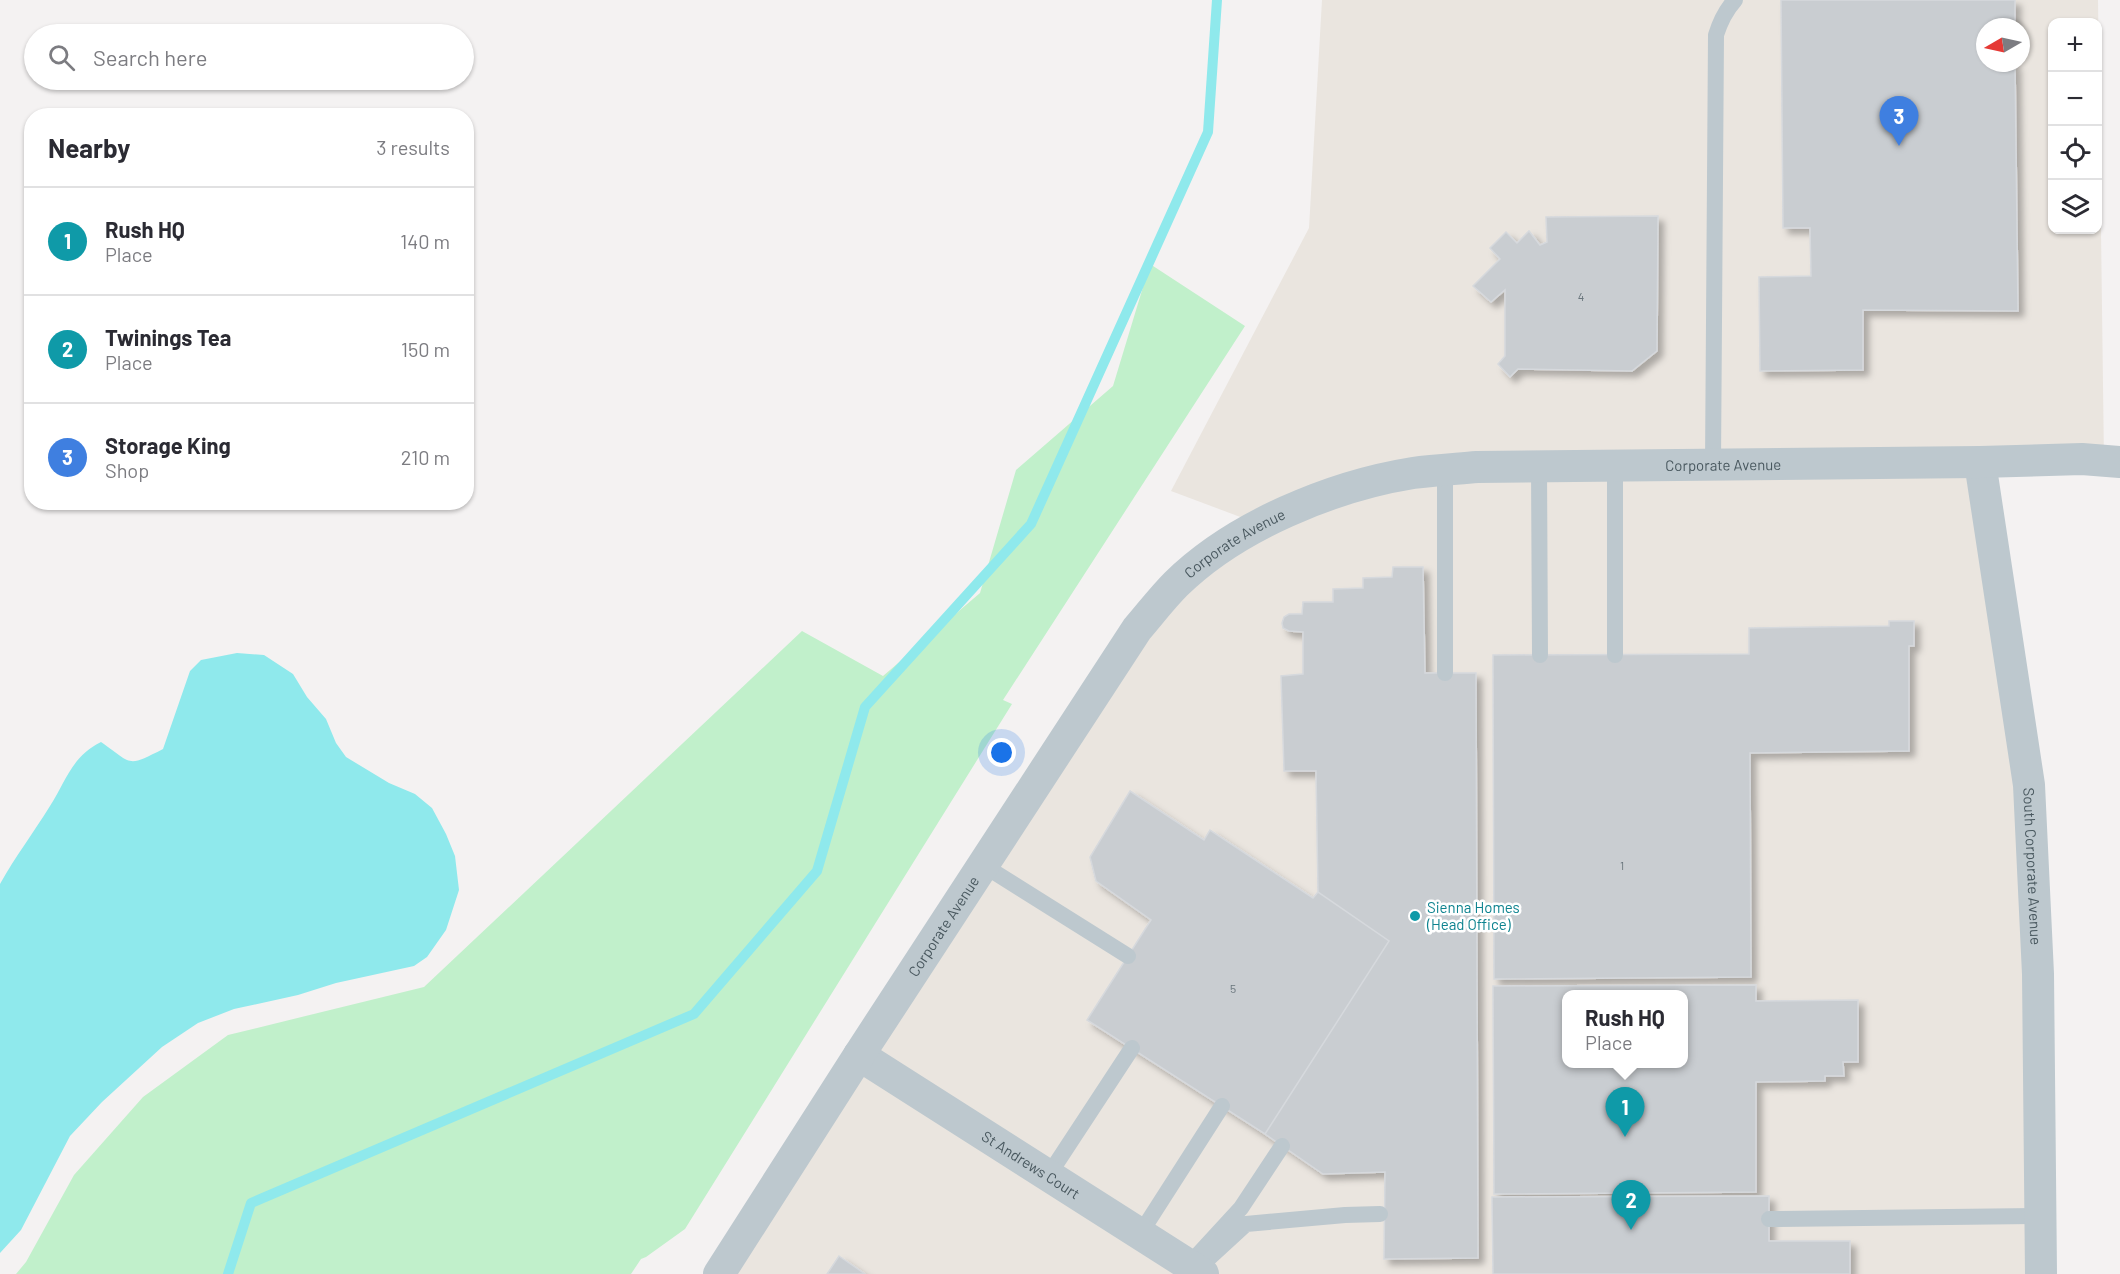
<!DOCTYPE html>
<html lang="en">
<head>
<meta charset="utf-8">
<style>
	:root { --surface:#fff; --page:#f7f7f7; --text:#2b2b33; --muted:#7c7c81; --line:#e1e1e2; --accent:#111827 }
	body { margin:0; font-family:Barlow,sans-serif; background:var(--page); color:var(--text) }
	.controls { position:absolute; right:18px; top:18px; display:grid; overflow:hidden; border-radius:12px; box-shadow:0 2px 4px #0004 }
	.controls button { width:54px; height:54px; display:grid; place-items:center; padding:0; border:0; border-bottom:2px solid var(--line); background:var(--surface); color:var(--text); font:30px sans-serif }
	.compass { position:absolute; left:1976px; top:18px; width:54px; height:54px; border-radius:50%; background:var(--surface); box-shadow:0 2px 4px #0004; rotate:261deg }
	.you { position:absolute; left:1002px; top:753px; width:21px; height:21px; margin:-15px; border:4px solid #fff; border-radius:50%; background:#1a73e8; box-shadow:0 0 0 9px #1a73e833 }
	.badge { display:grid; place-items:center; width:39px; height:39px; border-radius:50%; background:var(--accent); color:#fff; font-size:20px; font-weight:700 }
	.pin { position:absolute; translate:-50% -50px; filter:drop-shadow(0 2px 3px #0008) }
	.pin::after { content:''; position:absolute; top:32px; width:21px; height:18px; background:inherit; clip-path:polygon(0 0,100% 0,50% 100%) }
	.popup { position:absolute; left:1562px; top:990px; width:126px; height:78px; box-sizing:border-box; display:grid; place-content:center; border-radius:12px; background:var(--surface); filter:drop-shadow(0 2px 4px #0005); font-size:20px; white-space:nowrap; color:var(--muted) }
	.popup b { font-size:22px; color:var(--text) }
	.popup::after { content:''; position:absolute; left:50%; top:100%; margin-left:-12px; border:12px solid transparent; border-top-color:var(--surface) }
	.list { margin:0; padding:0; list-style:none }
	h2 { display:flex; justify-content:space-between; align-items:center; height:78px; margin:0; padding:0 24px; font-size:26px }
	h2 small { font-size:20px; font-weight:400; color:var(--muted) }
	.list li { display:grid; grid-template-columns:39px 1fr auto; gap:18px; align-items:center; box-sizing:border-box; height:108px; padding:0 24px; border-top:2px solid var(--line) }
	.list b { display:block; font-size:22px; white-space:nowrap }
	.list p { margin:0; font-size:20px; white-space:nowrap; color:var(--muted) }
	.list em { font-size:20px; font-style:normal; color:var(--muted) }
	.icon { flex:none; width:33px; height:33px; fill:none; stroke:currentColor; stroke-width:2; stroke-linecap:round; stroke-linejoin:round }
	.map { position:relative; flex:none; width:2120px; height:1274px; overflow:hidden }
	.search { position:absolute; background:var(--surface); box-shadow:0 2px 4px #0004; left:24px; top:24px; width:450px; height:66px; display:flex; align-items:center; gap:15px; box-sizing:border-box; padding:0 21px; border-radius:33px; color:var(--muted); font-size:22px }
	.panel { position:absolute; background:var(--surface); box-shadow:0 2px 4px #0004; left:24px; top:108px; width:450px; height:402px; border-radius:24px }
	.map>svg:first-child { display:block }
	.commercial { fill:#eae5df; fill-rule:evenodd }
	.green { fill:#c1f0cb }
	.water { fill:#8fe9ec }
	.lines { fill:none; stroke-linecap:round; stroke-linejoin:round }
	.stream { stroke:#8fe9ec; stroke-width:10 }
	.building { fill:#c9cdd1; stroke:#d6d9dd; stroke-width:1.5; fill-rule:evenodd; filter:url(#shadow) }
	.lane { stroke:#bdc8ce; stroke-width:16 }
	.street { stroke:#bdc8ce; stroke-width:32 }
	.culture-dot { fill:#0f9aa8; stroke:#fff; stroke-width:2 }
	.labels { text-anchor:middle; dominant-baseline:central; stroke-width:5; stroke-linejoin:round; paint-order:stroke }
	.number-label { font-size:12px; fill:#69757c }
	.street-label { font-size:15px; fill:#49585f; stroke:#fff }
	.culture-label { font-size:15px; fill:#0d838f; stroke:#fff; text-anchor:start }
</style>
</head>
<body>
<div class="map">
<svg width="2120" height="1274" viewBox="0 0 2120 1274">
	<defs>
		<filter id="shadow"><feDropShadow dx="5.5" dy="5.5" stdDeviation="3" flood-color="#0004"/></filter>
	</defs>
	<rect width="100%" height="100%" fill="#f4f2f2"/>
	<path class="commercial" d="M1322,0H2098L2104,461L1981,462L2029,785L2041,1274H719L1137,629L1259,524L1171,491L1309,228ZM2052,22H2098V230H2052ZM1985,27H2021V63H1985ZM1566,994H1684V1064H1566Z"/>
	<path class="green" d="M1150,264L1245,326L1003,700L1012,704L685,1229L646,1257L641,1259L631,1274H16L26,1262L74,1175L143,1097L228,1035L424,987L802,631L883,676L980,593L1016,470L1113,386Z"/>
	<path class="water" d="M237,653L264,655L293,674L307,697L326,719L336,743L346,757L389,783L415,794L432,808L446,834L455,856L459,890L446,930L427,957L414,966L336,983L298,995L234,1009L198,1023L162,1047L102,1102L70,1136L21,1230L0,1253V884C15,857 34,832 50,806C66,781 72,756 101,742C133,764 126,768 163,749L190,671L201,660Z"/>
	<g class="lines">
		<path class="stream" d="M228,1274L251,1203L694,1014L817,871L865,707L1031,524L1208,132L1217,0"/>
	</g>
	<path class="building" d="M1781,0H2015V27H1985V63H2015L2018,311L1863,310V370L1760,371L1759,277L1811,276L1810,228H1783Z
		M1658,216L1657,351L1632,371L1518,369L1510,377L1498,364L1505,356V290L1491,302L1473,286L1500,259L1490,248L1506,232L1517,243L1529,231L1540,245L1547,242L1546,217Z
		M1393,567H1423L1425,673H1476L1478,1258L1384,1259L1385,1172L1323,1174L1265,1134L1389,941L1318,892L1316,771H1284L1281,676L1303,674V632L1289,631L1283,628L1282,623L1284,617L1289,614H1302L1303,602H1333V589L1363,588V578L1392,577Z
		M1889,621H1914V646H1909V751L1750,753L1751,977L1494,979L1493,655L1749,654V628L1889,626Z
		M1130,791L1204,840L1210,830L1313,898L1318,892L1389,941L1265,1134L1087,1020L1151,920L1096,881L1090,857Z
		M1756,985V1001L1858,1000V1062H1843L1844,1076H1825V1081L1756,1082V1192L1494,1194L1493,986ZM1566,994H1684V1064H1566Z
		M1769,1196V1241H1850V1274H1493L1492,1197Z
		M839,1256L865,1274H827Z"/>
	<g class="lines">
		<path class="lane" d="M1615,465V655
			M1713,465L1716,35C1720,22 1725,11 1735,0
			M1539,466L1540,655
			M1445,470V673
			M983,865L1128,956
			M1048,1176L1132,1048
			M1769,1219L2041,1216
			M1140,1234L1222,1106
			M1195,1258L1241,1208L1282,1146
			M1196,1270L1246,1224L1345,1215L1380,1214"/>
		<g class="street">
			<path id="s1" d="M1980,462L2029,785L2038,974L2041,1274"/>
			<path id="s2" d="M859,1055L1203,1274"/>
			<path id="s3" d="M719,1274L859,1055L1137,629C1150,614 1162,598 1176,584C1235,526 1332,486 1413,473C1434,470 1455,469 1477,467L1980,462L2082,459L2120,462"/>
		</g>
	</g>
	<circle class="culture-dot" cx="1415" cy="916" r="6"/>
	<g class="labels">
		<g class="number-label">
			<text x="1581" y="296">4</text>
			<text x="1622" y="865">1</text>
			<text x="1233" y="988">5</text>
		</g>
		<g class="street-label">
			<text stroke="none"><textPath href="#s3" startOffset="1404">Corporate Avenue</textPath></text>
			<text stroke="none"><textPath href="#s3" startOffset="900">Corporate Avenue</textPath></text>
			<text stroke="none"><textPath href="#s1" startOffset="408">South Corporate Avenue</textPath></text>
			<text stroke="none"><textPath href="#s3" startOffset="414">Corporate Avenue</textPath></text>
			<text stroke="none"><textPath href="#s2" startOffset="204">St Andrews Court</textPath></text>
		</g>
		<g class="culture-label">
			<text x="1427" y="907">Sienna Homes<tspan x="1427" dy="17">(Head Office)</tspan></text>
		</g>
	</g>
</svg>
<div class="controls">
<button>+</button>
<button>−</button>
<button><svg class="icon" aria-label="locate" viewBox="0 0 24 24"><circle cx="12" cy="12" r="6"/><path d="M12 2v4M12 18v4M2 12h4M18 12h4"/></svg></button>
<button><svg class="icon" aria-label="layers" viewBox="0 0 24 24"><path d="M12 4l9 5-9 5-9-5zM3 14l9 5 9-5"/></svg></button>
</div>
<svg class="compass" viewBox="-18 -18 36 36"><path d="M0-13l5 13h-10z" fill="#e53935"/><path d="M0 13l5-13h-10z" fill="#7c7c81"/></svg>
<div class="you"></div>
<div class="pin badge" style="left:1625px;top:1137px;background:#0f9aa8">1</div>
<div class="popup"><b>Rush HQ</b>Place</div>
<div class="pin badge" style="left:1631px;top:1230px;background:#0f9aa8">2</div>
<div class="pin badge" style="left:1899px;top:146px;background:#3f7fe0">3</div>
<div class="search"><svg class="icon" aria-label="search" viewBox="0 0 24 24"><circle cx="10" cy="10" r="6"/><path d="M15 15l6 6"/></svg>Search here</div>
<section class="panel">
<h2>Nearby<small>3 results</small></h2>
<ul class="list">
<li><span class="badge" style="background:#0f9aa8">1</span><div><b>Rush HQ</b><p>Place</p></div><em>140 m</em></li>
<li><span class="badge" style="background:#0f9aa8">2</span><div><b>Twinings Tea</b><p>Place</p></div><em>150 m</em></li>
<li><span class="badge" style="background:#3f7fe0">3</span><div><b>Storage King</b><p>Shop</p></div><em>210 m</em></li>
</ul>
</section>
</div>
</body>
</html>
